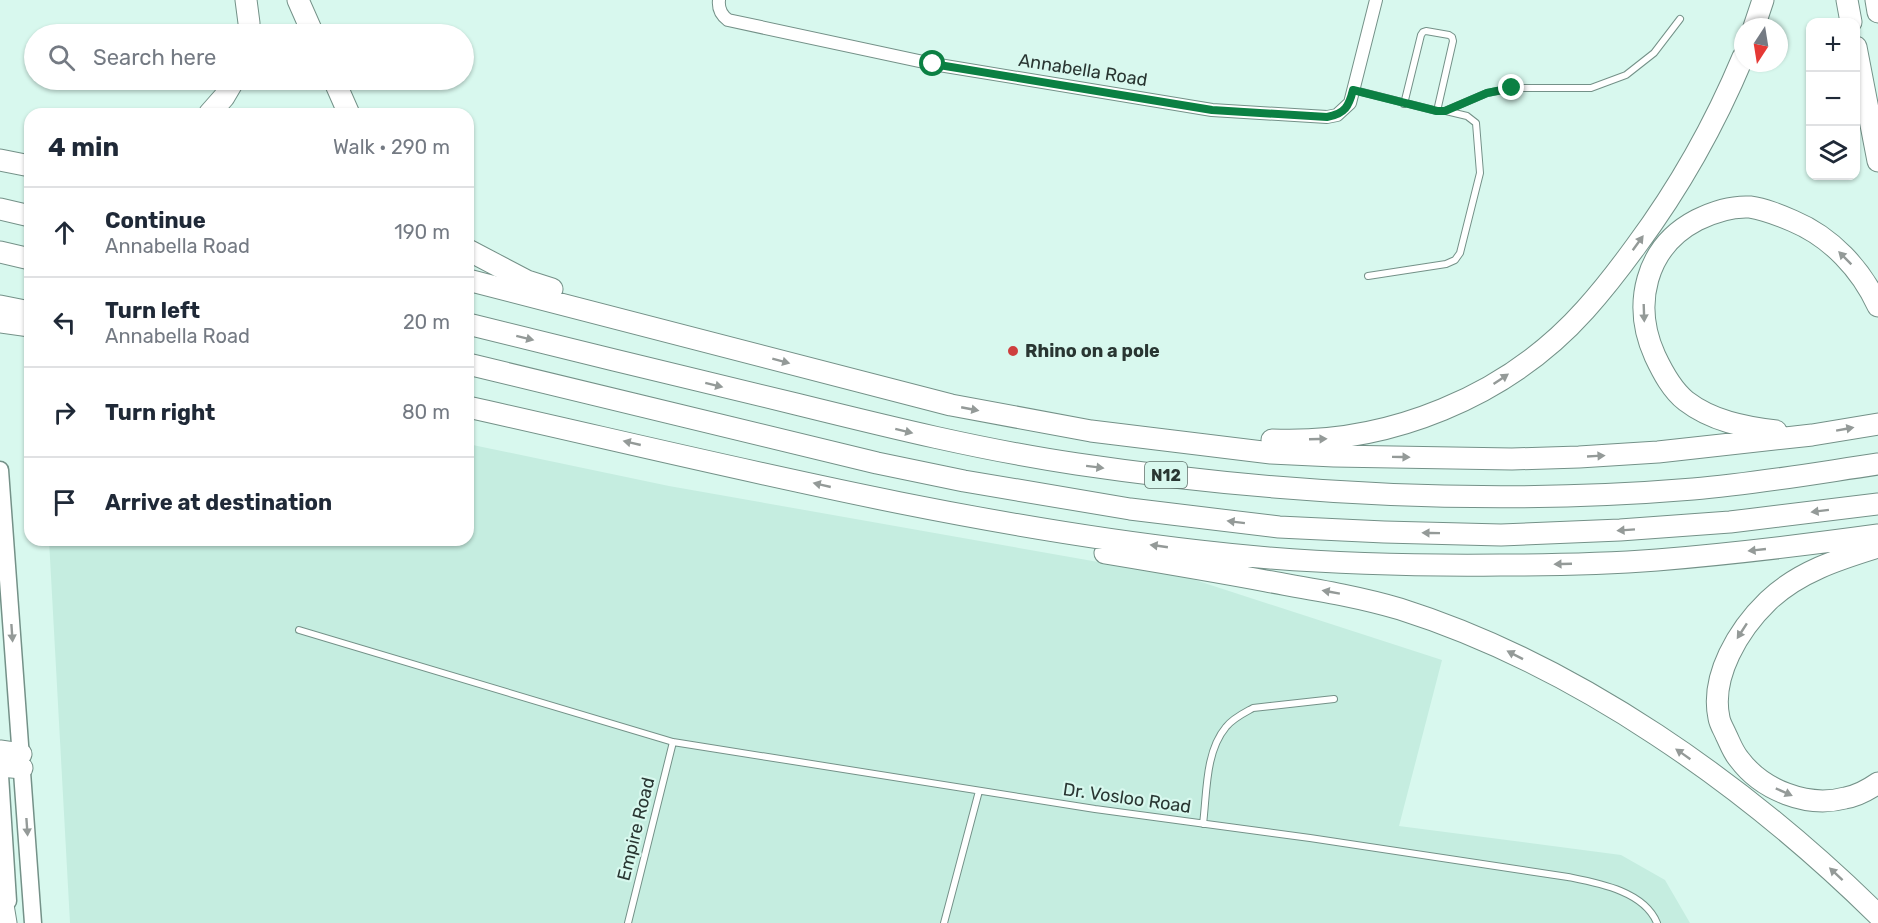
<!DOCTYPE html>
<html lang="en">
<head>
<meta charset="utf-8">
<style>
	:root { --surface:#fff; --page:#f2f2f3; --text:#1f2937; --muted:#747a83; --line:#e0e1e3 }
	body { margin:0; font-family:Rubik,sans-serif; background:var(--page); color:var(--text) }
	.controls { position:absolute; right:18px; top:18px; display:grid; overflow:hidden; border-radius:12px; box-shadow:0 2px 4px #0004 }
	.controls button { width:54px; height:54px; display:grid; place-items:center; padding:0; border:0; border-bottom:2px solid var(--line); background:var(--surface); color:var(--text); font:30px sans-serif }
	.compass { position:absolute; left:1734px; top:18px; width:54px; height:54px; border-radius:50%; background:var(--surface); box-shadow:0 2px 4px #0004; rotate:192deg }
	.stop { position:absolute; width:18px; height:18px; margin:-14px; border:4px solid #0b8043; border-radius:50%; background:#fff }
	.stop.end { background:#0b8043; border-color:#fff; box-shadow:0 2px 6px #0008 }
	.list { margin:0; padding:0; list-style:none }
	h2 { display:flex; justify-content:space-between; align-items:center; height:78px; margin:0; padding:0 24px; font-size:26px }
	h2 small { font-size:20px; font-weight:400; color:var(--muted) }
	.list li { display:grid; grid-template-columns:39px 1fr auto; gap:18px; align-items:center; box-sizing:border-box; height:90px; padding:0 24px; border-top:2px solid var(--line) }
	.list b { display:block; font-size:22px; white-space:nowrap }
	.list p { margin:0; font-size:20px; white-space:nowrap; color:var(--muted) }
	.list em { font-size:20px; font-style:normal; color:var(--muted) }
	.icon { flex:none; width:33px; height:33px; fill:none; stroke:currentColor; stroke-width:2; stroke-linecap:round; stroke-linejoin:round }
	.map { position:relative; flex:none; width:1878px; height:923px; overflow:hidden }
	.search { position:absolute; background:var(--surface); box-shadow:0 2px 4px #0004; left:24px; top:24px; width:450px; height:66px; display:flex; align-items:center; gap:15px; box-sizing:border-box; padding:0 21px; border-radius:33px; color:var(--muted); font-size:22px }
	.panel { position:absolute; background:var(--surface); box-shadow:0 2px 4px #0004; left:24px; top:108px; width:450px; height:438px; border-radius:18px }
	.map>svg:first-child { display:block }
	.built { fill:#c5ede0 }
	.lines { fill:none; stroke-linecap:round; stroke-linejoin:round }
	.lane-casing { stroke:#749188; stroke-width:8 }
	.street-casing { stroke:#749188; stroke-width:14 }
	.secondary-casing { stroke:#749188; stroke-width:19 }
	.highway-casing { stroke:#749188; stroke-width:23 }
	.lane { stroke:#fff; stroke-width:6 }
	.street { stroke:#fff; stroke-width:12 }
	.secondary { stroke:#fff; stroke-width:16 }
	.highway { stroke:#fff; stroke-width:21 }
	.oneway { fill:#949a98 }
	.route { stroke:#0b8043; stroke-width:8 }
	.poi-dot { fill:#ce3f3e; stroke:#d8f8ee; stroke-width:2 }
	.labels { text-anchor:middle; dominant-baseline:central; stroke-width:4.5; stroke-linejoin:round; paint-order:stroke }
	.shield { fill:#d8f8ee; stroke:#5e706a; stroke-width:1.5 }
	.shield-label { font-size:16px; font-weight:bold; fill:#293632 }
	.street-label { font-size:18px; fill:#293632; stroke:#d8f8ee }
	.poi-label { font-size:18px; font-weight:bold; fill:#293632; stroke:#d8f8ee; text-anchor:start }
</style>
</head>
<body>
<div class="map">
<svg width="1878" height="923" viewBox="0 0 1878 923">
	<rect width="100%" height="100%" fill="#d8f8ee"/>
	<path class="built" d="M468,444L669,486L1189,578L1442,660L1399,826L1621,855L1665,880L1690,923H70L49,540H468Z"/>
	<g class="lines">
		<g class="lane-casing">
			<path id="lane" d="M1354,90L1437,111H1445L1487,93L1513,88H1591L1626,75L1654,53L1680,19
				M1404,104L1421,35L1423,32L1426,31L1449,35L1452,37L1453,41L1437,111
				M1368,276L1446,264L1455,260L1460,253L1480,173L1476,123L1467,116L1446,111
				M299,630L673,742L1095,809L1310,838L1568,877C1598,883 1644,891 1657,923
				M1203,824C1207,793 1205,752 1226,727C1233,718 1244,713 1253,708L1334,699
				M628,923L673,742
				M944,923L979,791"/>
		</g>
		<g class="street-casing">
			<path id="street" d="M719,0C718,9 721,15 728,20L933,64L1212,110L1327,117L1337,115L1350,103L1376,0"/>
		</g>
		<g class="secondary-casing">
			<path id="secondary" d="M0,470L33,923
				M0,775L8,901"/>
		</g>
		<g class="highway-casing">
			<path id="highway" d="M246,0L249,23L248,34
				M298,0L313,34
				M1847,0L1851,22
				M1876,0L1878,12
				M1754,27L1763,0
				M1856,47L1878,161
				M334,80L349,114
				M209,114L224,97L234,80
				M0,160L30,166
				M0,209L30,216
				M468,250L527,281L552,289
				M0,252L30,259
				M468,280L951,405L1091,431L1271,453L1334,456L1512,459L1579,457L1658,452L1812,435L1878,424
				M0,306L30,312
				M0,322L30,326
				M468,324C577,351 687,378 796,404C889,427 982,450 1077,464C1280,494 1488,506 1693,489C1755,484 1817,473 1878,464
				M468,364L877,463L964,481L1130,509L1279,527L1384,532L1501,535L1620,530L1730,522L1878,504
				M468,407C710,461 952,523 1199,551C1299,563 1400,566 1500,565C1552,565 1605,564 1657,560C1731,554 1805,545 1878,535
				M1776,431C1744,427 1712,421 1686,401C1672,390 1663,373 1655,356C1632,305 1645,247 1697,220C1713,212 1732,206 1750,207C1765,209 1779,215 1793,221C1831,237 1861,269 1878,306
				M1272,440C1388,445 1507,397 1585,310C1603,290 1620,268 1636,246C1679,188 1715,124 1743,57
				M1878,547C1839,559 1798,572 1768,601C1739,629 1710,676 1719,718C1720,724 1724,730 1726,735C1730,743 1733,752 1739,759C1762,790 1807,808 1845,798C1857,796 1868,790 1878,783
				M1105,553C1159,562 1213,571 1266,581C1311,589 1356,596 1400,609C1577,665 1747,786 1878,915
				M0,751L21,754
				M0,766L22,768
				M0,887L6,923"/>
		</g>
		<use href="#lane" class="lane"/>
		<use href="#street" class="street"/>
		<use href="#secondary" class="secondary"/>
		<use href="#highway" class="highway"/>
	</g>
	<defs><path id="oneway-solid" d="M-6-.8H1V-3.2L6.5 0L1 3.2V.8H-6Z" transform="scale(1.5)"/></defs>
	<g class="oneway">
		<use href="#oneway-solid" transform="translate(1638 243) rotate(-54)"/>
		<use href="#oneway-solid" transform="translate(1845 258) rotate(-135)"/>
		<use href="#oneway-solid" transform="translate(1644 313) rotate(88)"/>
		<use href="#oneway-solid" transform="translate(525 338) rotate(14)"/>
		<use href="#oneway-solid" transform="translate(781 361) rotate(15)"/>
		<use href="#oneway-solid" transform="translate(1501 379) rotate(-34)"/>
		<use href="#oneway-solid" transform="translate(714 385) rotate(14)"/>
		<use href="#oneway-solid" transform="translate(970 409) rotate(11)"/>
		<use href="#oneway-solid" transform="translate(1845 429) rotate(-10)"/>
		<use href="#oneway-solid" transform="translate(904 431) rotate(14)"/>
		<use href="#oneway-solid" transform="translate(1318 439) rotate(-2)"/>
		<use href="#oneway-solid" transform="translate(632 443) rotate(-167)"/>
		<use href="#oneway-solid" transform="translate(1596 456) rotate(-3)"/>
		<use href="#oneway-solid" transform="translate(1401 457) rotate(1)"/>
		<use href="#oneway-solid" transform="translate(1095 467) rotate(7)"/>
		<use href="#oneway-solid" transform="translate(822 485) rotate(-167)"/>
		<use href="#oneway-solid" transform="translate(1820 511) rotate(173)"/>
		<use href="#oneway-solid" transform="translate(1236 522) rotate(-173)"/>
		<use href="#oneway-solid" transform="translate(1626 530) rotate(176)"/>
		<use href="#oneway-solid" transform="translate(1431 533) rotate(-179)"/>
		<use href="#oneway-solid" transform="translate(1159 546) rotate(-172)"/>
		<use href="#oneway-solid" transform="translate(1757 550) rotate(174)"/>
		<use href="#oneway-solid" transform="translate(1563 564) rotate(178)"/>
		<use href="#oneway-solid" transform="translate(1331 592) rotate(-170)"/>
		<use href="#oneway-solid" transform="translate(1742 631) rotate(123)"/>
		<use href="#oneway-solid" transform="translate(12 633) rotate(86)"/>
		<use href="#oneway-solid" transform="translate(1515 655) rotate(-153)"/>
		<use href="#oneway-solid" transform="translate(1683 754) rotate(-145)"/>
		<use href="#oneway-solid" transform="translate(1784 792) rotate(24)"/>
		<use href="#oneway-solid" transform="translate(27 827) rotate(86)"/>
		<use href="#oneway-solid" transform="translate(1836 874) rotate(-137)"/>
	</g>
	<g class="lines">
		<path class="route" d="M933,64L1212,110L1327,117C1345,114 1349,106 1353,90L1437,111H1445L1487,93L1512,88"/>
	</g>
	<circle class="poi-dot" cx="1013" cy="351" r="6"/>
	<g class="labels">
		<rect class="shield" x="1145" y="462" width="42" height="26" rx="4.5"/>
		<g class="shield-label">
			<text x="1166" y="475">N12</text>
		</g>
		<g class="street-label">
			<text transform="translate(1083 70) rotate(9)">Annabella Road</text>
			<text transform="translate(1127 798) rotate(8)">Dr. Vosloo Road</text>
			<text transform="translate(636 829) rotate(-76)">Empire Road</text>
		</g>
		<g class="poi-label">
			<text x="1025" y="351">Rhino on a pole</text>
		</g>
	</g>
</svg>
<div class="controls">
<button>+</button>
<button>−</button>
<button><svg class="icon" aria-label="layers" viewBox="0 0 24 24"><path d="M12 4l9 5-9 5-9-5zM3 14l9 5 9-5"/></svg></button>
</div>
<svg class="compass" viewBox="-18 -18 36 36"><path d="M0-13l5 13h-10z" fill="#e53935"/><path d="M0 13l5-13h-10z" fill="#747a83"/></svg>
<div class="stop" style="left:933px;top:64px"></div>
<div class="stop end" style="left:1512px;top:88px"></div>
<div class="search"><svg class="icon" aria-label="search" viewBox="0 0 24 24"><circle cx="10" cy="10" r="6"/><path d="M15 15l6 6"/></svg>Search here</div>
<section class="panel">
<h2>4 min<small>Walk · 290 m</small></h2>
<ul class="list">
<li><svg class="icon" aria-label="ahead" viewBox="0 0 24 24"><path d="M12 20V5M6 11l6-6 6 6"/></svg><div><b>Continue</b><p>Annabella Road</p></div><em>190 m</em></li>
<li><svg class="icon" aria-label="left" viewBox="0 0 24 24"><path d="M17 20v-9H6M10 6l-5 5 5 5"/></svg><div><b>Turn left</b><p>Annabella Road</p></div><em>20 m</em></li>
<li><svg class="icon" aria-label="right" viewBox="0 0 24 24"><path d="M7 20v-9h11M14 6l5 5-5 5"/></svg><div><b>Turn right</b></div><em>80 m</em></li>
<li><svg class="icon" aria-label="arrive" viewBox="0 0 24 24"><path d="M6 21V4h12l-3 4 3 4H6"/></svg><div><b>Arrive at destination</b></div></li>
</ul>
</section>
</div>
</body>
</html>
